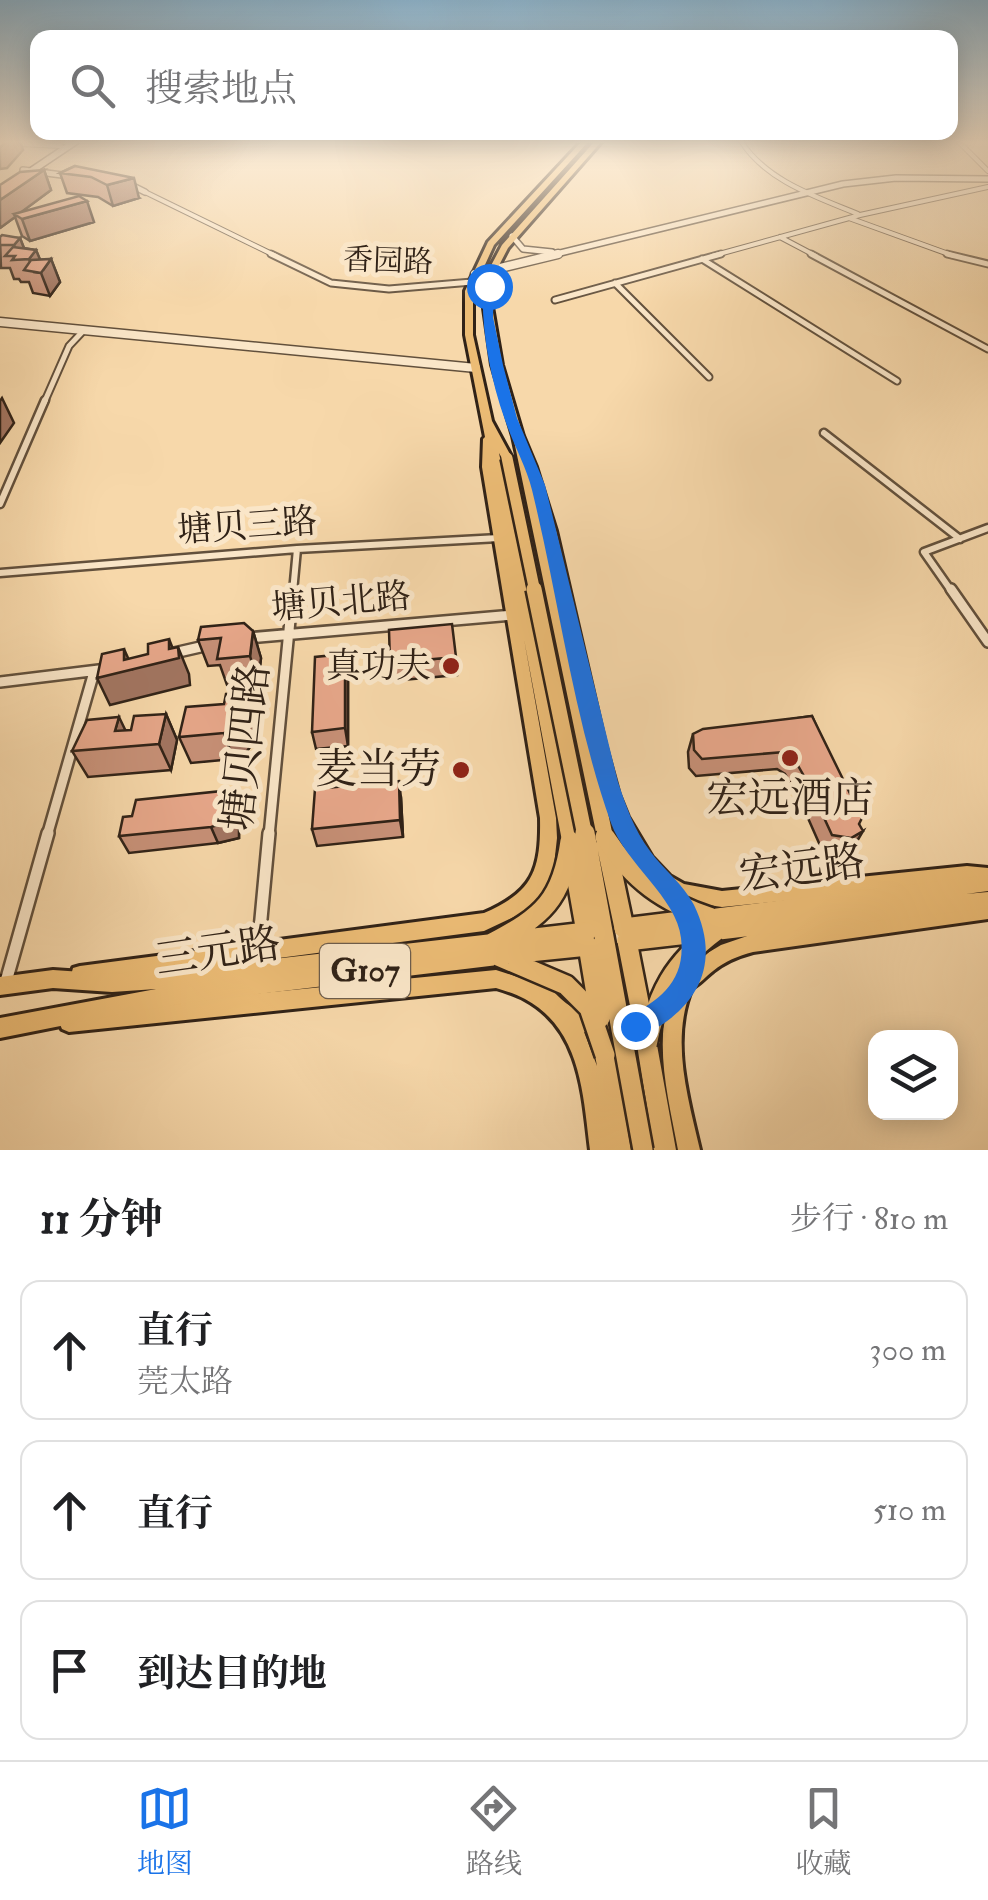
<!DOCTYPE html>
<html lang="zh">
<head>
<meta charset="utf-8">
<style>
	:root { --surface:#fff; --page:#f2f2f2; --text:#202124; --muted:#757577; --line:#e0e0e0; --accent:#1a73e8 }
	body { margin:0; font-family:"IM FELL Double Pica","Noto Serif SC",serif; background:var(--page); color:var(--text) }
	.controls { position:absolute; right:30px; bottom:30px; display:grid; overflow:hidden; border-radius:20px; box-shadow:0 5px 25px #0003 }
	.controls button { width:90px; height:90px; display:grid; place-items:center; padding:0; border:0; border-bottom:2px solid var(--line); background:var(--surface); color:var(--text); font:50px sans-serif }
	.stop { position:absolute; width:30px; height:30px; margin:-22px; border:8px solid #1a73e8; border-radius:50%; background:#fff }
	.stop.end { background:#1a73e8; border-color:#fff; box-shadow:0 2px 10px #0008 }
	.list { margin:0; padding:0; list-style:none }
	h2 { display:flex; justify-content:space-between; align-items:center; height:130px; margin:0; padding:0 40px; font-size:42px }
	h2 small { font-size:32px; font-weight:400; color:var(--muted) }
	.list li { display:grid; grid-template-columns:65px 1fr auto; gap:30px; align-items:center; box-sizing:border-box; height:140px; margin:0 20px 20px; padding:0 20px; border:2px solid var(--line); border-radius:20px }
	.list b { display:block; font-size:38px; white-space:nowrap }
	.list p { margin:0; font-size:32px; white-space:nowrap; color:var(--muted) }
	.list em { font-size:32px; font-style:normal; color:var(--muted) }
	.icon { flex:none; width:55px; height:55px; fill:none; stroke:currentColor; stroke-width:2; stroke-linecap:round; stroke-linejoin:round }
	.map { position:relative; flex:none; width:988px; height:1150px; overflow:hidden }
	.search { position:absolute; background:var(--surface); box-shadow:0 5px 25px #0003; left:30px; right:30px; top:30px; height:110px; display:flex; align-items:center; gap:25px; box-sizing:border-box; padding:0 35px; border-radius:20px; color:var(--muted); font-size:38px }
	.sheet { height:610px; background:var(--surface) }
	nav { display:flex; justify-content:space-around; align-items:center; box-sizing:border-box; height:140px; border-top:2px solid var(--line); background:var(--surface); font-size:28px; color:var(--muted) }
	nav a { display:grid; justify-items:center; gap:5px }
	nav .on { color:var(--accent) }
	.map>svg:first-child { display:block }
	.lines { fill:none; stroke-linecap:round; stroke-linejoin:round }
	.minor-far4-casing { stroke:#62503c; stroke-width:6 }
	.minor-far3-casing { stroke:#62503c; stroke-width:9 }
	.minor-far2-casing { stroke:#62503c; stroke-width:11 }
	.minor-far1-casing { stroke:#62503c; stroke-width:14 }
	.minor-casing { stroke:#62503c; stroke-width:16 }
	.tertiary-far1-casing { stroke:#62503c; stroke-width:8 }
	.tertiary-casing { stroke:#62503c; stroke-width:11 }
	.secondary-casing { stroke:#302217; stroke-width:9 }
	.primary-casing { stroke:#302217; stroke-width:6 }
	.trunk-casing { stroke:#302217; stroke-width:6 }
	.minor-far4 { stroke:#fae6c8; stroke-width:4 }
	.minor-far3 { stroke:#fae6c8; stroke-width:5 }
	.minor-far2 { stroke:#fae6c8; stroke-width:6 }
	.minor-far1 { stroke:#fae6c8; stroke-width:9 }
	.minor { stroke:#fae6c8; stroke-width:11 }
	.tertiary-far1 { stroke:#fae6c8; stroke-width:5 }
	.tertiary { stroke:#fae6c8; stroke-width:8 }
	.secondary { stroke:#fae6c8; stroke-width:6 }
	.primary { fill:#ecbc75; fill-rule:evenodd }
	.trunk { fill:#ecbc75; fill-rule:evenodd }
	.primary-bridge-far2-casing { stroke:#302217; stroke-width:16; stroke-linecap:butt }
	.primary-bridge-far1-casing { stroke:#302217; stroke-width:20; stroke-linecap:butt }
	.primary-bridge-casing { stroke:#302217; stroke-width:24; stroke-linecap:butt }
	.trunk-bridge-casing { stroke:#302217; stroke-width:24; stroke-linecap:butt }
	.primary-bridge-far2 { stroke:#ecbc75; stroke-width:11 }
	.primary-bridge-far1 { stroke:#ecbc75; stroke-width:15 }
	.primary-bridge { stroke:#ecbc75; stroke-width:19 }
	.trunk-bridge { stroke:#ecbc75; stroke-width:19 }
	.wall { fill:#c79077; stroke:#302217; stroke-width:2.5 }
	.shaded-wall { fill:#a27561; stroke:#302217; stroke-width:2.5 }
	.building { fill:#e7a78a; stroke:#302217; stroke-width:2.5 }
	.route { fill:#1a73e8 }
	.poi-dot { fill:#8f2418; stroke:#fae6c8; stroke-width:4 }
	.labels { text-anchor:middle; dominant-baseline:central; stroke-width:10; stroke-linejoin:round; paint-order:stroke }
	.far-street-label { font-size:30px; fill:#302217; stroke:#fae6c8 }
	.shield { fill:#fae6c8; stroke:#6d5d4c; stroke-width:2.5 }
	.shield-label { font-size:32px; font-weight:bold; fill:#302217 }
	.street-label { font-size:35px; fill:#302217; stroke:#fae6c8 }
	.poi-label { font-size:35px; fill:#302217; stroke:#fae6c8; text-anchor:end }
	.near-street-label { font-size:42px; fill:#302217; stroke:#fae6c8 }
	.near-poi-label { font-size:42px; fill:#302217; stroke:#fae6c8; text-anchor:end }
</style>
</head>
<body>
<div class="map">
<svg width="988" height="1150" viewBox="0 0 988 1150">
	<rect width="100%" height="100%" fill="#f7d8aa"/>
	<filter id="stains"><feTurbulence type="fractalNoise" baseFrequency=".002" numOctaves="4"/><feColorMatrix values="0 0 0 0 .2 0 0 0 0 .09 0 0 0 0 .02 0 0 0 .5 -.17"/></filter>
	<radialGradient id="worn" r=".72"><stop offset=".6" stop-color="#630" stop-opacity="0"/><stop offset="1" stop-color="#630" stop-opacity=".3"/></radialGradient>
	<g class="lines">
		<g class="minor-far4-casing">
			<path id="minor-far4" d="M741,141C766,181 817,197 858,214
				M958,141L988,171
				M0,143L61,146
				M145,192L276,256
				M849,218L954,256
				M780,237L816,256
				M712,256L860,215L988,187"/>
		</g>
		<g class="minor-far3-casing">
			<path id="minor-far3" d="M271,254L331,283L389,289L472,282
				M811,254L988,349
				M947,254L988,264
				M702,259L897,381
				M615,283L709,377
				M555,300L721,254
				M44,403L69,346L84,330"/>
		</g>
		<g class="minor-far2-casing">
			<path id="minor-far2" d="M824,433L960,539
				M0,504L45,400
				M0,573L297,549L499,538
				M293,592L297,549
				M952,592L924,552L988,528"/>
		</g>
		<g class="minor-far1-casing">
			<path id="minor-far1" d="M951,589L988,642
				M247,638L512,615
				M174,653L209,645
				M0,682L107,669
				M47,836L94,672
				M269,836L293,589"/>
		</g>
		<g class="minor-casing">
			<path id="minor" d="M258,951L269,833
				M5,985L48,833"/>
		</g>
		<g class="tertiary-far1-casing">
			<path id="tertiary-far1" d="M23,170L70,176
				M123,181L145,192
				M512,236L523,249L552,252
				M548,256L843,184L896,178L988,179"/>
		</g>
		<g class="tertiary-casing">
			<path id="tertiary" d="M475,274L558,254
				M0,322L476,368"/>
		</g>
		<g class="secondary-casing">
			<path id="secondary" d="M0,192L76,141"/>
		</g>
		<g class="primary-casing">
			<path id="primary" d="M582,141H589L494,245L473,291V335L492,421L512,458L511,460H503L499,453L578,841L576,846L570,849L564,846L562,841L524,639L556,818L557,838L554,865L594,848L619,853L633,858L615,824L605,798L613,837L611,842L605,845L599,842L597,837L513,436L492,365L483,301L486,275L502,245L595,141H602L508,248L494,275L491,301L502,365L523,436L536,467L556,531L605,744L619,795L628,817L652,857L670,876L684,884L722,891L967,866L988,868V884L967,882L722,907L689,902C699,920 701,937 701,957L721,945L753,934L988,901V919L753,952C738,956 725,961 713,971C705,977 701,983 692,988C670,1039 688,1098 700,1150H678C670,1107 659,1065 664,1022L646,1031L608,1039L584,1032L597,1066L595,1055L598,1048L605,1045L612,1048L615,1055L631,1150H590C583,1094 581,1029 525,999C516,994 506,991 496,988L69,1032L62,1029L59,1022L62,1015L69,1012L496,970L524,979C514,958 512,938 516,916L484,931L80,984L73,982L71,975L73,968L80,966L484,913C533,892 541,870 540,818L482,467L483,439L485,437L465,335V291L488,242ZM594,864C607,866 620,868 632,873C675,892 694,938 676,982C669,998 652,1010 635,1014C616,1018 601,1020 582,1012C544,997 523,947 535,909C538,902 544,896 549,890C551,888 556,881 559,879C569,872 583,869 594,864Z
				M647,1035L654,1038L657,1045L676,1150H654L637,1045L640,1038Z"/>
		</g>
		<g class="trunk-casing">
			<path id="trunk" d="M988,875V891L966,894L988,892V908L716,940L710,937L707,931L709,926L706,924L703,918L706,912L712,909Z
				M492,934L498,937L501,943L499,947L504,950L507,956L504,962L498,965L193,1002L131,1012L0,1038V1018L156,989L112,992L53,988L0,995V977L53,970L112,974L231,964Z"/>
		</g>
		<use href="#minor-far4" class="minor-far4"/>
		<use href="#minor-far3" class="minor-far3"/>
		<use href="#minor-far2" class="minor-far2"/>
		<use href="#minor-far1" class="minor-far1"/>
		<use href="#minor" class="minor"/>
		<use href="#tertiary-far1" class="tertiary-far1"/>
		<use href="#tertiary" class="tertiary"/>
		<use href="#secondary" class="secondary"/>
		<use href="#primary" class="primary"/>
		<use href="#trunk" class="trunk"/>
		<g class="primary-bridge-far2-casing">
			<path id="primary-bridge-far2" d="M507,458L535,592"/>
		</g>
		<g class="primary-bridge-far1-casing">
			<path id="primary-bridge-far1" d="M534,589L585,836"/>
		</g>
		<g class="primary-bridge-casing">
			<path id="primary-bridge" d="M585,833L643,1150
				M606,843L624,928
				M572,853L586,932
				M627,941L646,1038
				M588,946L600,1018"/>
		</g>
		<g class="trunk-bridge-casing">
			<path id="trunk-bridge" d="M605,837C633,880 663,902 712,918
				M624,928L705,918
				M627,941L714,931
				M500,942L586,932
				M492,943C543,916 562,900 570,841
				M501,955L588,946
				M498,956L566,985L589,1008L605,1055
				M647,1045C657,993 673,963 716,931"/>
		</g>
		<use href="#primary-bridge-far2" class="primary-bridge-far2"/>
		<use href="#primary-bridge-far1" class="primary-bridge-far1"/>
		<use href="#primary-bridge" class="primary-bridge"/>
		<use href="#trunk-bridge" class="trunk-bridge"/>
	</g>
	<path class="wall" d="M75,166L139,198L113,206L98,197L67,193L60,173Z
		M44,170L51,190L21,212L94,222L30,241L22,236L15,217L0,228Z
		M0,237L20,238L24,248L36,250L40,260L51,259L60,282L50,296L33,293L29,282H21L19,279H14L10,268H1Z
		M253,631L261,658L258,683L227,685L220,665L208,666L198,640Z
		M345,654L348,672V746L316,749L312,732Z
		M456,657L457,675L392,681L390,663Z
		M166,714L177,740L171,770L88,777L72,751L125,731L131,730Z
		M812,716L859,824L853,848L842,855L823,852L800,800L785,774L777,769L696,776L689,768L688,752L693,734Z
		M255,720L252,744L245,754L233,759L191,763L179,737Z
		M232,790L239,807V838L218,843L129,853L119,836L132,816Z
		M401,798L403,837L317,846L312,829Z"/>
	<path class="shaded-wall" d="M6,141H20L23,150L7,168L0,169V148Z
		M44,170L51,190L16,216L14,214L15,217L0,228V200Z
		M134,178L139,198L113,206L107,185Z
		M87,201L94,222L30,241L22,219Z
		M20,238L28,259H20L14,245Z
		M36,250L44,269L51,259L60,282L50,296L41,273L34,272L29,259Z
		M2,398L14,423L0,443V401Z
		M253,631L261,658L258,683L250,656Z
		M169,639L177,659L178,647L189,674L190,685L110,705L97,678L124,660V649L133,669L169,649Z
		M345,654L348,672V746L345,728Z
		M246,693L255,720L252,744L245,754L233,759L224,733Z
		M166,714L177,740L171,770L159,744Z
		M119,717L132,744L115,731Z
		M399,781L401,798L403,837L400,820Z
		M232,790L239,807V838L218,843L211,827Z
		M863,831L853,848L842,855L851,838Z"/>
	<path class="building" d="M75,166L134,178L107,185L91,177L60,173Z
		M44,170L0,200V185L20,172Z
		M79,196L87,201L22,219L14,214Z
		M2,235L20,238L14,245H0V237Z
		M13,247L36,250L29,259L12,260L15,256H5Z
		M51,259L41,273L24,270L31,260Z
		M244,623L253,631L250,656L217,659L221,638L198,640L201,627Z
		M452,624L456,657L390,663L389,630Z
		M169,639V649L178,647L179,658L97,678L102,654L124,649V660L148,654V644Z
		M345,654V728L312,732L315,657Z
		M246,693L243,718L236,728L224,733L179,737L186,707L224,704L226,694Z
		M166,714L159,744L72,751L87,720L119,717L115,731L131,730L134,716Z
		M812,716L862,818L859,824L863,831L851,838L832,835L808,783L793,757L784,752L702,759L694,750L693,734L703,729Z
		M399,781L400,820L312,829L315,789Z
		M232,790V821L211,827L119,836L123,817L132,816L136,800Z"/>
	<linearGradient id="sky" x2="0" y2="1"><stop stop-color="#8bb6d2"/><stop offset="0.47" stop-color="#fbedd9"/><stop offset="1" stop-color="#fbedd9" stop-opacity="0"/></linearGradient>
	<rect width="988" height="302" fill="url(#sky)"/>
	<path class="route" d="M489,283L494,286L493,317L503,365L517,418L545,485L618,782C626,806 634,830 650,851C663,869 684,885 694,905C724,967 694,1014 635,1039L626,1035L622,1026L626,1017C661,1001 686,980 681,938C677,898 625,863 611,823C573,716 559,600 532,490C526,466 513,444 505,420C490,378 481,330 483,286Z"/>
	<g class="poi-dot">
		<circle cx="451" cy="666" r="10"/>
		<circle cx="790" cy="758" r="10"/>
		<circle cx="461" cy="770" r="10"/>
	</g>
	<g class="labels">
		<g class="far-street-label">
			<text transform="translate(388 261) rotate(2)">香园路</text>
		</g>
		<rect class="shield" x="320" y="944" width="90" height="54" rx="8"/>
		<g class="shield-label">
			<text x="365" y="971">G107</text>
		</g>
		<g class="street-label">
			<text transform="translate(247 526) rotate(-4)">塘贝三路</text>
			<text transform="translate(341 602) rotate(-5)">塘贝北路</text>
		</g>
		<g class="poi-label">
			<text x="431" y="666">真功夫</text>
		</g>
		<g class="near-street-label">
			<text transform="translate(246 747) rotate(-84)">塘贝四路</text>
			<text transform="translate(802 869) rotate(-7)">宏远路</text>
			<text transform="translate(218 952) rotate(-8)">三元路</text>
		</g>
		<g class="near-poi-label">
			<text x="441" y="770">麦当劳</text>
			<text x="790" y="799" text-anchor="middle">宏远酒店</text>
		</g>
	</g>
	<rect width="100%" height="100%" filter="url(#stains)"/>
	<rect width="100%" height="100%" fill="url(#worn)"/>
</svg>
<div class="controls">
<button><svg class="icon" aria-label="layers" viewBox="0 0 24 24"><path d="M12 4l9 5-9 5-9-5zM3 14l9 5 9-5"/></svg></button>
</div>
<div class="stop" style="left:489px;top:286px"></div>
<div class="stop end" style="left:635px;top:1026px"></div>
<div class="search"><svg class="icon" aria-label="search" viewBox="0 0 24 24"><circle cx="10" cy="10" r="6"/><path d="M15 15l6 6"/></svg>搜索地点</div>
</div>
<section class="sheet">
<h2>11 分钟<small>步行 · 810 m</small></h2>
<ul class="list">
<li><svg class="icon" aria-label="ahead" viewBox="0 0 24 24"><path d="M12 20V5M6 11l6-6 6 6"/></svg><div><b>直行</b><p>莞太路</p></div><em>300 m</em></li>
<li><svg class="icon" aria-label="ahead" viewBox="0 0 24 24"><path d="M12 20V5M6 11l6-6 6 6"/></svg><div><b>直行</b></div><em>510 m</em></li>
<li><svg class="icon" aria-label="arrive" viewBox="0 0 24 24"><path d="M6 21V4h12l-3 4 3 4H6"/></svg><div><b>到达目的地</b></div></li>
</ul>
</section>
<nav>
<a class="on"><svg class="icon" aria-label="map" viewBox="0 0 24 24"><path d="M3 6l6-2 6 2 6-2v14l-6 2-6-2-6 2zM9 4v14M15 6v14"/></svg>地图</a>
<a><svg class="icon" aria-label="directions" viewBox="0 0 24 24"><path d="M12 3l9 9-9 9-9-9zM9 14v-3h6M13 9l2 2-2 2"/></svg>路线</a>
<a><svg class="icon" aria-label="saved" viewBox="0 0 24 24"><path d="M7 4h10v16l-5-4-5 4z"/></svg>收藏</a>
</nav>
</body>
</html>
